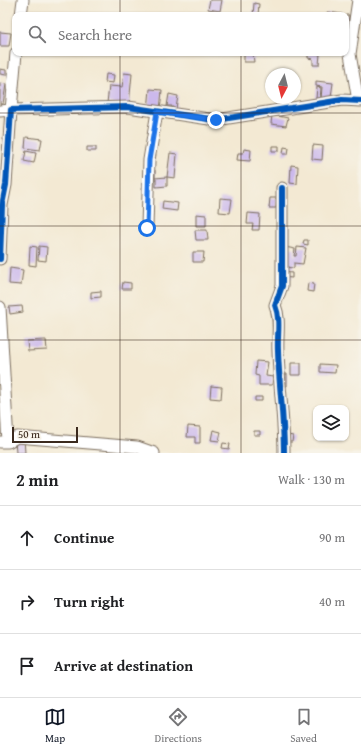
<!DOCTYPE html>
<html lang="en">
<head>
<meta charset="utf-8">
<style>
	:root { --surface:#fff; --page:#f2f2f2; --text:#202124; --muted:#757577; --line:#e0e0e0; --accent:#111827 }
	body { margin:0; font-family:"Gentium Book Plus",serif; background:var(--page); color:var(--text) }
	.controls { position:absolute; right:12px; bottom:12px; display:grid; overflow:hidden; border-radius:8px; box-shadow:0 1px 3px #0004 }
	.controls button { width:36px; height:36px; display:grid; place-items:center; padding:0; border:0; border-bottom:1px solid var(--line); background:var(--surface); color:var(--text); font:20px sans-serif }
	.compass { position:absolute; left:265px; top:68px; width:36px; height:36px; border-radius:50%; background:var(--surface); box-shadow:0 1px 3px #0004; rotate:187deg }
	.scale { position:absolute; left:12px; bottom:10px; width:66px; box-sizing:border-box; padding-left:4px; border:2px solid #3b2a1e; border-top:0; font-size:11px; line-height:14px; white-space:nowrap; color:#3b2a1e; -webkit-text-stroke:3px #f7f3e8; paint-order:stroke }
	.stop { position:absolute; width:12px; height:12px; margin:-9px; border:3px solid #1a73e8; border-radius:50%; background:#fff }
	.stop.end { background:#1a73e8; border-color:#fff; box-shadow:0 1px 4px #0008 }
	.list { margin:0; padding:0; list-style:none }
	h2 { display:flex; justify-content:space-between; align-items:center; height:52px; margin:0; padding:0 16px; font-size:17px }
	h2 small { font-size:13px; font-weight:400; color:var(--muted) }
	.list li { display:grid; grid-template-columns:26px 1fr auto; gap:12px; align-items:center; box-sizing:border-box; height:64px; padding:0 16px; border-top:1px solid var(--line) }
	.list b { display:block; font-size:15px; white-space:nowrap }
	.list em { font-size:13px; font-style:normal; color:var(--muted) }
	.icon { flex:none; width:22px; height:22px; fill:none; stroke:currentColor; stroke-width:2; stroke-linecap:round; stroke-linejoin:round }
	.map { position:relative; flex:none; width:361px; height:453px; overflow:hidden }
	.search { position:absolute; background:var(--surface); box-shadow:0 1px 3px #0004; left:12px; right:12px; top:12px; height:44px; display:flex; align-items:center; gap:10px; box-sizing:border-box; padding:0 14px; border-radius:8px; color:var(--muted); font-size:15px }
	.sheet { height:244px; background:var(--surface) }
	nav { display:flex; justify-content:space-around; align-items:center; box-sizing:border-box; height:56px; border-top:1px solid var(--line); background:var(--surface); font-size:11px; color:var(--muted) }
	nav a { display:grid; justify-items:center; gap:2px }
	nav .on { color:var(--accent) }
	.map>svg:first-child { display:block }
	.building { fill:#ccb9ec }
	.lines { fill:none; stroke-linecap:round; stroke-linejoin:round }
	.minor-casing { stroke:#7b6d5d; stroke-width:13 }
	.minor { stroke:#fff; stroke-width:11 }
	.cycleway-casing { stroke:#f7f3e8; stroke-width:8 }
	.cycleway { stroke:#0057b8; stroke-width:6 }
	.route { stroke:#1a73e8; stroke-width:5 }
	.grid { fill:none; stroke:#3b2a1e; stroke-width:1; stroke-opacity:0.55 }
</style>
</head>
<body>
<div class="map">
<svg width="361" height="453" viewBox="0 0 361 453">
	<rect width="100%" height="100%" fill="#f7f3e8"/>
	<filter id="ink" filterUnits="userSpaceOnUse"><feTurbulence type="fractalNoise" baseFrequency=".025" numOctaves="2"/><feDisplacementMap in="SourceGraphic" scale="8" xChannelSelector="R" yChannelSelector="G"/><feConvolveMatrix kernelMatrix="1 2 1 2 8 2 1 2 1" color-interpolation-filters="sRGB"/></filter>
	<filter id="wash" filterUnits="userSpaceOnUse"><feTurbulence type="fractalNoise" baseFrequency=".012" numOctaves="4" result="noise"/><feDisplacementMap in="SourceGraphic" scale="16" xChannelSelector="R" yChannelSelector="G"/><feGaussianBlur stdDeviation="0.9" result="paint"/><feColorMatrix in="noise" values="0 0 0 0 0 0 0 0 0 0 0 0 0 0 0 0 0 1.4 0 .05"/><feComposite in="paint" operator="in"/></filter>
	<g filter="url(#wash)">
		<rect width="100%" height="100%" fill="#f3e9d3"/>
		<g id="blocks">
			<path class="building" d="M210,0H222L220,11L208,9Z
				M254,3L259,4L258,15H253Z
				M327,12L342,14L341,15H326Z
				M346,15H349L348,25H346Z
				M0,32L11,33L9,46H0Z
				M308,53L320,54L319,65H313V59L308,58Z
				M244,54H253L254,62H244Z
				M0,69L6,70V75L0,74Z
				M124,73L132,74L129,105L107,103L109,86L122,87Z
				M106,74L114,75L113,83L105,82Z
				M316,81L333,83L331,97H326L325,101L321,100L322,87L316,86Z
				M0,83L6,84L3,104H0Z
				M317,87L321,88L320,99H316Z
				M150,89L162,90L160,111L148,110Z
				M169,94L178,96L175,115L171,114L172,106H167Z
				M272,115L288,118L286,126L271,124Z
				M26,137L42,139L40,150L25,148Z
				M313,145L323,146L322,160L312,159Z
				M272,146H279V151H272Z
				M87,147H96V151H87Z
				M284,147L289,148L288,154H283Z
				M244,149L251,150L250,161L237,160L238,153H243Z
				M26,151L36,153L34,163L24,161Z
				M170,153L177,154L175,178L167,177Z
				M291,165L298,166L297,184L290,183Z
				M146,170H155V178L167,177V186L156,187V179L147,180Z
				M220,198L232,199L230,213L219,212Z
				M270,198H277L276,208H269Z
				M163,201L178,203L177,211L162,209Z
				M248,213L260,214L259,230H252L253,224H247Z
				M196,214L206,215V226H196Z
				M195,230H207L208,240H196Z
				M304,240H308V245L303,244Z
				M30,246L37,247L36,266L29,265Z
				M39,246L47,247L46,261L38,260Z
				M285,247L295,249L294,256H296L297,247L306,248L303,264L294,263V268L283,267Z
				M193,252H204L203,262H193Z
				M10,268L23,270L21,285L9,284Z
				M283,272L292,273V278L282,277Z
				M123,282L131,283V289H122Z
				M308,283L314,284L313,292L307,291Z
				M101,291V297L91,298V292Z
				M22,306L23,312L10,314L9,307Z
				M46,340L47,350L28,351L27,341Z
				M256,361L268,362L266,376L273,377L272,385H259V376L255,375Z
				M291,363H301V375H291Z
				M320,364L336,365L335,373L320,372Z
				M283,374H287V386H283Z
				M211,386L222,387L221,399L210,398Z
				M255,397H262V401H255Z
				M188,426L200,427V443H195V437H187Z
				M213,430L221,432L219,441L211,440Z
				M254,431H260V435H254Z
				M288,435L293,436L292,442H287Z
				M15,439H24L25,453H16Z
				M223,443L230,444L229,449L222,448Z"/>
		</g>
	</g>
	<g filter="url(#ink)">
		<use href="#blocks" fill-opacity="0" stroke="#7b6d5d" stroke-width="1"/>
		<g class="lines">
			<g class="minor-casing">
				<path id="minor" d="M21,15L23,0
					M358,101L350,54L358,0
					M0,111L11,110L16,53
					M282,188V286L275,305C281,320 277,335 278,351C279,385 284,419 284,453
					M147,227L149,160L157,112
					M0,259L2,205L6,185L11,110L128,107L216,120L342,100L361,101
					M0,307L8,442
					M0,442H8L17,437L137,447L154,453"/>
			</g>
			<use href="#minor" class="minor"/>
			<g class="cycleway-casing">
				<path id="cycleway" d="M282,188V286L275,305C281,320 277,335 278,351C279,385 284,419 284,453
					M0,259L2,205L6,185L11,110L128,107L216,120L342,100L361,101"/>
			</g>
			<use href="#cycleway" class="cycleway"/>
		</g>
	</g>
	<g class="lines" filter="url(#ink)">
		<path class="route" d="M147,228L149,160L157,112L216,120"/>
	</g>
	<path class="grid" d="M120,0V15M241,0V15M120,53V453M241,53V453M0,113H361M0,226H361M0,340H361"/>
</svg>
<div class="controls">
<button><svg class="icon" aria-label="layers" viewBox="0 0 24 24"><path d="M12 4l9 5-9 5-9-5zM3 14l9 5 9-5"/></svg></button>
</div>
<svg class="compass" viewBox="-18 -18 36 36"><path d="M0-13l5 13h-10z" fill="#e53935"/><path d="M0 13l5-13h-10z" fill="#757577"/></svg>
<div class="scale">50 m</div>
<div class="stop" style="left:147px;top:228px"></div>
<div class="stop end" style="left:216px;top:120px"></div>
<div class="search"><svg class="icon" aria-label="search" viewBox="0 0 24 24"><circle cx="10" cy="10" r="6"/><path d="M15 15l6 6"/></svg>Search here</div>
</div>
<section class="sheet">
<h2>2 min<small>Walk · 130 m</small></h2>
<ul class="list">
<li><svg class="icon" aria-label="ahead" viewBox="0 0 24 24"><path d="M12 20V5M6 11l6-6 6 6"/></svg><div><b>Continue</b></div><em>90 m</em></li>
<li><svg class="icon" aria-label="right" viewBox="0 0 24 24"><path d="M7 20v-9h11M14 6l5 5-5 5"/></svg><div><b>Turn right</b></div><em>40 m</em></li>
<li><svg class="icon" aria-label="arrive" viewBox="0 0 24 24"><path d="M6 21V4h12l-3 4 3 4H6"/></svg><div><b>Arrive at destination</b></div></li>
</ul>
</section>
<nav>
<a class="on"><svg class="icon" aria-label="map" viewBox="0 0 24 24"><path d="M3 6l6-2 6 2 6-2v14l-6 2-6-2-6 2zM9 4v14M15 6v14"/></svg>Map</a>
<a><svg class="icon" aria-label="directions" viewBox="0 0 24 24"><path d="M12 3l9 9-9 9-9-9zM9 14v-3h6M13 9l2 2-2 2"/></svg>Directions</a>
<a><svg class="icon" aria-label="saved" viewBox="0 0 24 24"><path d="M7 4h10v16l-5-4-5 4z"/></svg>Saved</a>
</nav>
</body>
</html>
